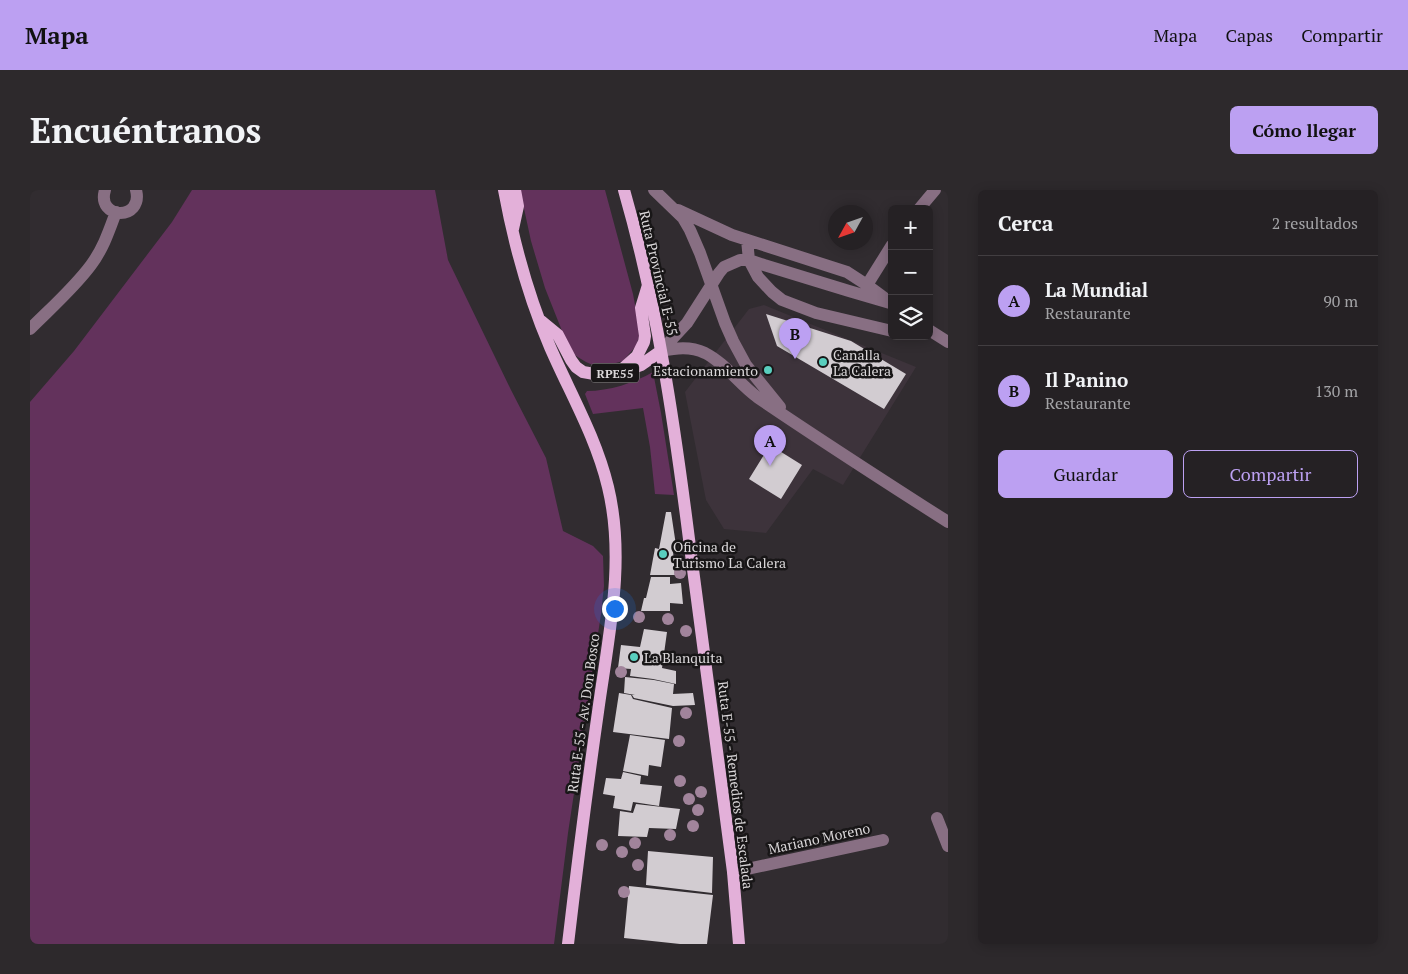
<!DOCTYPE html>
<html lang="es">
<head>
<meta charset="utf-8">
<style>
	:root { --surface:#252124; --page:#2d292c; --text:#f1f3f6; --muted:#a3a3a6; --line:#423e41; --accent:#bca0f2 }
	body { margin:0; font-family:"PT Serif",serif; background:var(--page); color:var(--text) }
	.controls { position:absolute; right:15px; top:15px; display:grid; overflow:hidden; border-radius:8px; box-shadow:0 2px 12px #0003 }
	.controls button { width:45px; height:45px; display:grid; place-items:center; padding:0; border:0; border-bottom:1px solid var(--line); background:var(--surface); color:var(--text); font:25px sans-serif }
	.compass { position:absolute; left:798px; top:15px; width:45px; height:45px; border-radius:50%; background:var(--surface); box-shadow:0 2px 12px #0003; rotate:230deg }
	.you { position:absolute; left:584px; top:418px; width:18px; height:18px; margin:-12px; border:4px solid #fff; border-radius:50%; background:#1a73e8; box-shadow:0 0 0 8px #1a73e833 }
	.badge { display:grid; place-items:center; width:32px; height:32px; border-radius:50%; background:var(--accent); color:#111; font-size:16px; font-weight:700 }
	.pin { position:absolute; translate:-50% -41px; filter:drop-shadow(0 1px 2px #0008) }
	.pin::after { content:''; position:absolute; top:26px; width:18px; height:15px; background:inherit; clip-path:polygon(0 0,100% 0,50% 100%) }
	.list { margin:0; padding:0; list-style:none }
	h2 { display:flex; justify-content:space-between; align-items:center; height:65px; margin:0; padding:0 20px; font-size:21px }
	h2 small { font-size:16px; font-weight:400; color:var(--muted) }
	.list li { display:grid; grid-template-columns:32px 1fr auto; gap:15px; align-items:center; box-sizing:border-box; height:90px; padding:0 20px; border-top:1px solid var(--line) }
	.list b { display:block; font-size:19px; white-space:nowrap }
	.list p { margin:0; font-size:16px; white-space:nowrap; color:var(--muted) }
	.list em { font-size:16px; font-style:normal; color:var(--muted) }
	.actions { display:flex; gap:10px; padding:15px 20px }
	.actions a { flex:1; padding:11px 0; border:1px solid var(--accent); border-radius:8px; text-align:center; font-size:18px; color:var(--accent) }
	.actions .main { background:var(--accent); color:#111 }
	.icon { flex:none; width:28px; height:28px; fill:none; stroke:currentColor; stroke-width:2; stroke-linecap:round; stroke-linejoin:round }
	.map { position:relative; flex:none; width:918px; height:754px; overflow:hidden; border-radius:8px }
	header { display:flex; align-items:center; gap:30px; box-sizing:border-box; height:70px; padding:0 25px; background:var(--accent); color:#111 }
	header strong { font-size:24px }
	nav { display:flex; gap:28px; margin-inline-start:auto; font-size:18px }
	.intro { display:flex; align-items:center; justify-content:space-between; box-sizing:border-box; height:120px; padding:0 30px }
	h1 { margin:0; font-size:35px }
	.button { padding:12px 22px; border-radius:8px; background:var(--accent); color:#111; font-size:18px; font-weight:700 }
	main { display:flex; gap:30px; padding:0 30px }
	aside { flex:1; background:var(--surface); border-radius:8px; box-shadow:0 2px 12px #0003 }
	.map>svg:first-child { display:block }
	.built { fill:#3d333b }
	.green { fill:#63325c }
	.building { fill:#d2ccd1 }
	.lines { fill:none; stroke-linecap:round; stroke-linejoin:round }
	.minor { stroke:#886f83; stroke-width:12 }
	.major { stroke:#e3b0d9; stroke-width:12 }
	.tree { fill:#a1849b }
	.poi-dot { fill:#59cebe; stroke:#181617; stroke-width:2 }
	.labels { text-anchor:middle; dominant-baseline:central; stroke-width:5; stroke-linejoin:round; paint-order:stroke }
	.shield { fill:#181617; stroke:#a09d9f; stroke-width:1 }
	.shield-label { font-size:12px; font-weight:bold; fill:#dad7d9 }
	.street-label { font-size:14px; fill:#dad7d9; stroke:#181617 }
	.poi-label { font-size:14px; fill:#dad7d9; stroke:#181617; text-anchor:start }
</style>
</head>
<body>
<header>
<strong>Mapa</strong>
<nav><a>Mapa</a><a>Capas</a><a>Compartir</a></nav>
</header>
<div class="intro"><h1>Encuéntranos</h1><a class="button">Cómo llegar</a></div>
<main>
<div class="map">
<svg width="918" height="754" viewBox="0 0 918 754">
	<rect width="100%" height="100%" fill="#312c30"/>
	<path class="built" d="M734,115L886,177L813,295L783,279L736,343L694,339L676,310L655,202L719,119Z"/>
	<path class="green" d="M162,0H405L418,70L481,200L516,268L533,341L563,356L573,366L574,396L571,424L538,643L524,754H0V212L44,161L142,32Z
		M490,0H575L603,104L608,131L609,147L606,156L593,171L575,176H565L556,172L546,166L538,156L515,98L501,51Z
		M623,182L631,223L644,305L625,304L620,257L613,218L563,224L555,204L557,201C579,201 604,193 623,182Z"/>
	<path class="building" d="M736,124L821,151L876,184L854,219L747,156Z
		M740,255L772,275L751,309L719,289Z
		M636,322H641L647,362L643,361L645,385H620L625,358L629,359Z
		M621,387H640V394L651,393L653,414L640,413V421H611L614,408H616Z
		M614,439L637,442L632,478L646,481V494L623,489L600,486L601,479L588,478L591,455L610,457Z
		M595,487L624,490L644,494L643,504L663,503L665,515L643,516L604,508L602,505H605L594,503Z
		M589,503L601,505L603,509L642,518L639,549L583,542Z
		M600,545L635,550L631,577L619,575L618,586L593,581Z
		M593,582L611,586L610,594L632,596L629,616L603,612L601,621L583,618L585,606L573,604L576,588L591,589Z
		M606,614L650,619L646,639L619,638L617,647L588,646L590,621L603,623Z
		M618,661L683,667L682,703L616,695Z
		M599,696L683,705L677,754H650L594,748Z"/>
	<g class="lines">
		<path class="minor" d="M75,0C66,30 114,31 106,0
			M624,0L653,28L660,40L670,63L695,133L703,151L716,175L750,217
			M889,19L905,0
			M648,20L702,45L817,82L837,95L856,109
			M717,50L719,70L728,87L742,102L752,110L786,123L862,141
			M837,95L862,55
			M0,139C21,118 44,98 61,75C73,59 79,41 86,22
			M899,140L918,152
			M631,161C646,158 660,156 675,163C695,173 709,194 727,207C790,250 854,291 918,332
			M631,161L657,133L689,83L694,77L710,70H719L734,75L819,101L860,113
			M907,628L918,656
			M703,682L853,650"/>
		<path class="major" d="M474,0C484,54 498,106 520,157C540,203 566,247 578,297C596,371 578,448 568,522C557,599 547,677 538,754
			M594,0C627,114 644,231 659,349C674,460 688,571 703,682L709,754
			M483,39L488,16L485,0
			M511,131L528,145L541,170L546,177L553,182L570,185L589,182L607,166L614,152L615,146L611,118L618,95
			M594,181L611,175L631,161"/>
	</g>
	<g class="tree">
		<circle cx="650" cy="383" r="6"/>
		<circle cx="609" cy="427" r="6"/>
		<circle cx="638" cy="429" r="6"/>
		<circle cx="656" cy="441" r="6"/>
		<circle cx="591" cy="482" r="6"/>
		<circle cx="656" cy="523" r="6"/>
		<circle cx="649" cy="551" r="6"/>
		<circle cx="650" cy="591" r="6"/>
		<circle cx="671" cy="602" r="6"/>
		<circle cx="659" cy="609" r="6"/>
		<circle cx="668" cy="620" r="6"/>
		<circle cx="663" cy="636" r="6"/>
		<circle cx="640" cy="645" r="6"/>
		<circle cx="605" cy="653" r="6"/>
		<circle cx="572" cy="655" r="6"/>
		<circle cx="592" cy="662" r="6"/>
		<circle cx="608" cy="675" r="6"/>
		<circle cx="594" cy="702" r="6"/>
	</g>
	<g class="poi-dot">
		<circle cx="793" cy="172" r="5"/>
		<circle cx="738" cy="180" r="5"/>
		<circle cx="633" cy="364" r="5"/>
		<circle cx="604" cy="467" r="5"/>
	</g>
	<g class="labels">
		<rect class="shield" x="561" y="173.5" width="48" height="19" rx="4"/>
		<g class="shield-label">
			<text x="585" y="183">RPE55</text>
		</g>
		<g class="street-label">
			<text transform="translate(629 83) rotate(77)">Ruta Provincial E-55</text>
			<text transform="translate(553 523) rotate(-82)">Ruta E-55 - Av. Don Bosco</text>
			<text transform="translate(706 595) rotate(83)">Ruta E-55 - Remedios de Escalada</text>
			<text transform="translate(789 648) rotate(-12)">Mariano Moreno</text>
		</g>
		<g class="poi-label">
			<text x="803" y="164">Canalla<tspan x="803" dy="16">La Calera</tspan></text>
			<text x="728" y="180" text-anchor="end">Estacionamiento</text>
			<text x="643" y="356">Oficina de<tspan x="643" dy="16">Turismo La Calera</tspan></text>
			<text x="614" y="467">La Blanquita</text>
		</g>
	</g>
</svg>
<div class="controls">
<button>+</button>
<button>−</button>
<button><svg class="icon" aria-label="layers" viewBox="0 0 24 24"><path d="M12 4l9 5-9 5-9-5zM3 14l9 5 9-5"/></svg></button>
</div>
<svg class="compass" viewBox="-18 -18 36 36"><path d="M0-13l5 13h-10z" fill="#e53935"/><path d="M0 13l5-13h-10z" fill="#a3a3a6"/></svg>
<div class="you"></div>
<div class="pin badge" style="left:740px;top:276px">A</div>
<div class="pin badge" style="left:765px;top:169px">B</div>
</div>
<aside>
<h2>Cerca<small>2 resultados</small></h2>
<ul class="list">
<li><span class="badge">A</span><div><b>La Mundial</b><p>Restaurante</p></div><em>90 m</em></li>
<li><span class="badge">B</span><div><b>Il Panino</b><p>Restaurante</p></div><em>130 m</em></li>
</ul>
<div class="actions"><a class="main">Guardar</a><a>Compartir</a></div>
</aside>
</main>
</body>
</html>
